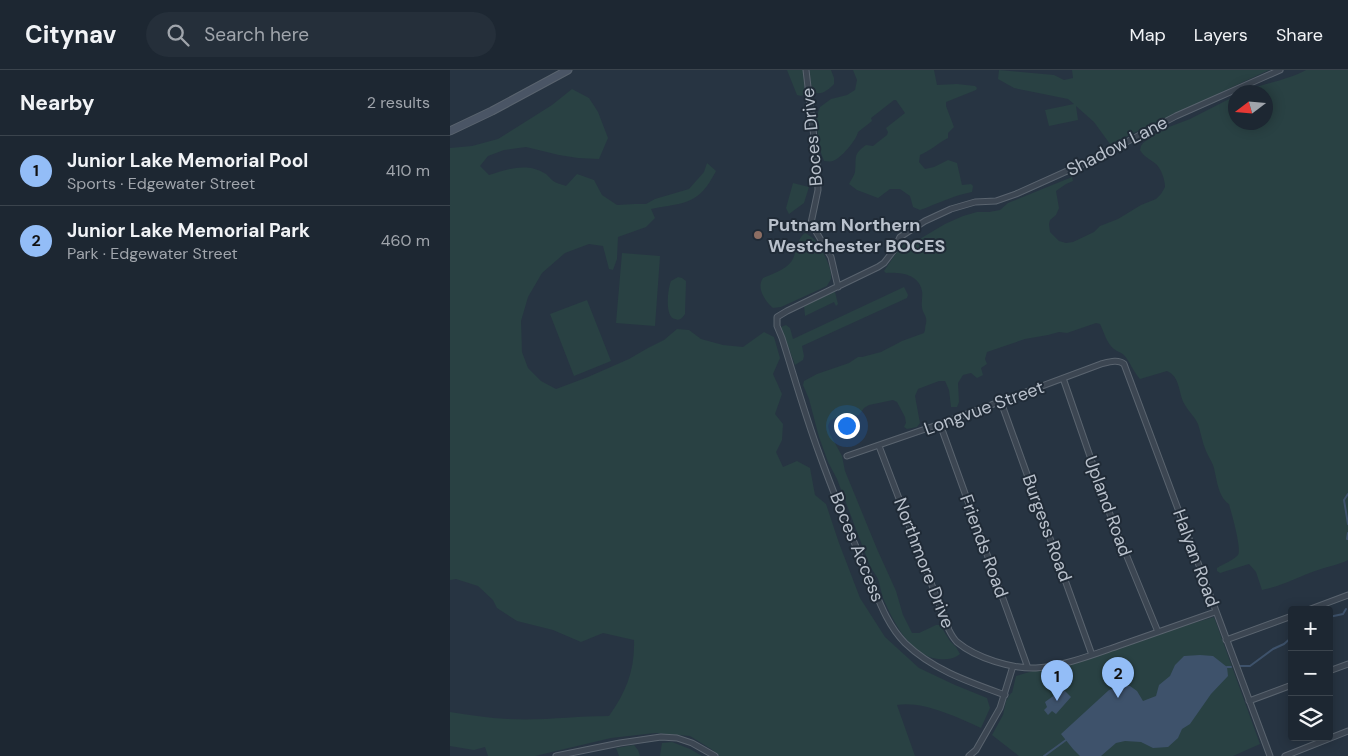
<!DOCTYPE html>
<html lang="en">
<head>
<meta charset="utf-8">
<style>
	:root { --surface:#1d2732; --page:#252f3a; --text:#f1f3f6; --muted:#a0a5ac; --line:#3b444d; --accent:#93bdf7 }
	body { margin:0; font-family:"DM Sans",sans-serif; background:var(--page); color:var(--text) }
	.controls { position:absolute; right:15px; bottom:15px; display:grid; overflow:hidden; border-radius:5px; box-shadow:0 2px 12px #0003 }
	.controls button { width:45px; height:45px; display:grid; place-items:center; padding:0; border:0; border-bottom:1px solid var(--line); background:var(--surface); color:var(--text); font:25px sans-serif }
	.compass { position:absolute; left:778px; top:15px; width:45px; height:45px; border-radius:50%; background:var(--surface); box-shadow:0 2px 12px #0003; rotate:254deg }
	.you { position:absolute; left:396px; top:355px; width:18px; height:18px; margin:-12px; border:4px solid #fff; border-radius:50%; background:#1a73e8; box-shadow:0 0 0 8px #1a73e833 }
	.badge { display:grid; place-items:center; width:32px; height:32px; border-radius:50%; background:var(--accent); color:#111; font-size:16px; font-weight:700 }
	.pin { position:absolute; translate:-50% -41px; filter:drop-shadow(0 1px 2px #0008) }
	.pin::after { content:''; position:absolute; top:26px; width:18px; height:15px; background:inherit; clip-path:polygon(0 0,100% 0,50% 100%) }
	.list { margin:0; padding:0; list-style:none }
	h2 { display:flex; justify-content:space-between; align-items:center; height:65px; margin:0; padding:0 20px; font-size:21px }
	h2 small { font-size:16px; font-weight:400; color:var(--muted) }
	.list li { display:grid; grid-template-columns:32px 1fr auto; gap:15px; align-items:center; box-sizing:border-box; height:70px; padding:0 20px; border-top:1px solid var(--line) }
	.list b { display:block; font-size:19px; white-space:nowrap }
	.list p { margin:0; font-size:16px; white-space:nowrap; color:var(--muted) }
	.list em { font-size:16px; font-style:normal; color:var(--muted) }
	.icon { flex:none; width:28px; height:28px; fill:none; stroke:currentColor; stroke-width:2; stroke-linecap:round; stroke-linejoin:round }
	.map { position:relative; flex:none; width:898px; height:686px; overflow:hidden }
	header { display:flex; align-items:center; gap:30px; box-sizing:border-box; height:70px; padding:0 25px; background:var(--surface); border-bottom:1px solid var(--line) }
	header strong { font-size:24px }
	nav { display:flex; gap:28px; margin-inline-start:auto; font-size:18px }
	.search { width:350px; height:45px; background:var(--page); display:flex; align-items:center; gap:12px; box-sizing:border-box; padding:0 18px; border-radius:28px; color:var(--muted); font-size:19px }
	main { display:flex }
	aside { flex:1; background:var(--surface) }
	.map>svg:first-child { display:block }
	.green { fill:#294143 }
	.water { fill:#3e526b }
	.lines { fill:none; stroke-linecap:round; stroke-linejoin:round }
	.stream { stroke:#3e526b; stroke-width:2 }
	.street-casing { stroke:#5a646f; stroke-width:7 }
	.secondary-casing { stroke:#5a646f; stroke-width:9 }
	.street { stroke:#3c4652; stroke-width:5 }
	.secondary { stroke:#4a5565; stroke-width:7 }
	.education-dot { fill:#8d6e63; stroke:#202b37; stroke-width:2 }
	.labels { text-anchor:middle; dominant-baseline:central; stroke-width:4; stroke-linejoin:round; paint-order:stroke }
	.street-label { font-size:18px; fill:#b9c1cc; stroke:#202b37 }
	.poi-label { font-size:18px; font-weight:bold; fill:#b9c1cc; stroke:#202b37; text-anchor:start }
</style>
</head>
<body>
<header>
<strong>Citynav</strong>
<div class="search"><svg class="icon" aria-label="search" viewBox="0 0 24 24"><circle cx="10" cy="10" r="6"/><path d="M15 15l6 6"/></svg>Search here</div>
<nav><a>Map</a><a>Layers</a><a>Share</a></nav>
</header>
<main>
<aside>
<h2>Nearby<small>2 results</small></h2>
<ul class="list">
<li><span class="badge">1</span><div><b>Junior Lake Memorial Pool</b><p>Sports · Edgewater Street</p></div><em>410 m</em></li>
<li><span class="badge">2</span><div><b>Junior Lake Memorial Park</b><p>Park · Edgewater Street</p></div><em>460 m</em></li>
</ul>
</aside>
<div class="map">
<svg width="898" height="686" viewBox="0 0 898 686">
	<rect width="100%" height="100%" fill="#273442"/>
	<path class="green" d="M337,0H353L355,24L351,26L347,25Z
		M360,0H381L384,8V14C379,20 365,30 362,17C360,12 360,5 360,0Z
		M403,0H484L487,15L507,14L525,16L527,18L526,20L496,32V36L504,57L498,63V68C488,73 480,81 470,85L469,92L475,99L484,97L498,90L507,93L512,115L521,114L523,116L522,122C504,125 487,134 470,140L463,137L460,126L450,119H440L428,128L407,120L399,114C401,110 404,106 405,102C407,88 402,85 416,75L423,76L437,65L438,62L436,58L455,43L446,30H444L421,48L422,51L408,62C406,71 391,88 383,91C380,92 377,91 374,91L370,80L366,48L370,37L381,29L397,25L405,20L407,10Z
		M549,0L604,5L614,10L623,8L622,0H819L660,74L644,52L626,36L628,50L599,56L595,40L624,34L618,29L564,18L548,9Z
		M856,0H898V490C889,495 878,496 868,500C850,506 832,516 812,520L806,502L799,494L770,503L767,501V498C773,494 784,490 788,485C792,478 781,442 779,434C767,426 767,407 763,395C761,390 758,386 756,381C752,372 751,363 748,354C745,347 739,342 735,335C728,324 731,307 717,301L690,309C683,301 680,292 674,285C671,282 667,282 664,279C657,274 654,262 650,254L646,253L617,263L609,262L598,265L575,269L537,282L535,289L537,294L531,298L533,305L527,308L521,303L513,305L508,313L509,332L507,337H501L499,320L495,311H489L468,319L465,326L470,353L467,357L457,359L454,357L456,353L455,347L447,332L443,330L419,335L414,338L409,345L405,346H393L385,348L380,351L378,356L380,364L392,386L395,401L427,479L446,521L453,545L462,563H469L486,555H490L500,571L506,577L510,584C504,589 495,590 488,589C460,586 443,551 433,528C431,522 430,515 428,509C426,505 422,500 420,496L387,409L378,392L369,367L359,329L353,315L354,311L367,304L399,293L408,287H412L431,282L452,271L474,263L475,260C475,255 477,253 476,248C475,244 472,241 472,237C471,232 473,226 472,221C469,204 450,202 436,203L434,201L449,179L456,172L468,170L495,154L513,146L527,142H539L550,140L558,133L622,107L623,111L616,114L606,121L609,138L606,145L600,150L599,154L600,162L609,171L616,173L623,172L644,162L650,156L668,149L691,135L706,129L711,124L715,117C715,109 711,99 706,94C700,89 694,87 690,80L691,76L693,73L711,60L740,49L785,26L786,52H816V22H793C813,13 836,11 856,0Z
		M122,19L139,28L148,42L158,68L149,89L128,88L109,85L76,77L54,80L38,86L30,96L39,105C57,99 78,92 96,104C99,107 99,107 102,110C105,113 111,114 116,116L127,104L144,110L152,125L167,135L185,134H196L205,129L239,119L254,102L257,93L266,101C248,136 235,132 201,139L205,148L196,157L168,167L167,189L163,200L159,199L153,176L139,174L115,183L92,203L78,227L71,251L72,282L78,298L91,311L106,319L138,307L179,289L198,278L214,270L227,259L239,260L251,269L273,275L293,277L314,262L324,267L330,288L323,304L332,324L325,344L333,354L332,370L326,382L333,397L347,391L360,398L365,425L376,434L389,473L410,528L435,567L469,598L505,615L537,628L540,638L531,658C506,647 474,631 447,635L465,686H270L261,679L240,666L205,663L161,668L85,686H38L35,677L24,680L0,676V642C19,645 39,648 58,649C92,651 125,646 159,646C176,622 185,600 184,570L153,563L131,572L103,560L67,551L47,538L43,530L28,516L6,509L0,510V78L22,76L48,69L102,35Z
		M343,113L359,117L354,133L339,144L336,138Z
		M355,163C359,165 362,167 365,170C371,177 383,199 381,209C380,211 378,214 377,216L331,237L323,238C315,231 306,218 313,208C322,204 335,200 341,192C347,184 346,169 355,163Z
		M172,183L210,186L205,256L166,253Z
		M228,207L232,208L236,211L235,244C232,248 230,251 225,249C214,247 218,218 221,211Z
		M454,217L458,225L457,228L352,276L354,286L353,290L345,295L331,257L336,255L340,258L343,269Z
		M382,221L385,222L388,234L386,236L384,232L355,246L354,235Z
		M137,230L161,291L124,306L100,244Z
		M764,547L810,674L783,686H569L542,665L553,645L556,631L561,623H562L566,606Z
		M222,672L240,679L252,686H210L212,673Z
		M184,675L188,680L190,686H169L166,678Z"/>
	<path class="water" d="M750,585L763,586L777,597L778,606L761,624L740,654L732,659L728,668L718,677L703,678L691,672L675,671L666,673L651,686H630L623,679L611,664L659,620L670,616H680L687,621L693,631L706,626L709,615L720,606L725,595L734,586Z
		M613,619L621,627L606,644L602,641L598,645L594,640L597,637L595,632Z"/>
	<g class="lines">
		<path class="stream" d="M898,424L894,430L898,454
			M898,463L897,469H898
			M879,547L893,544L896,539
			M790,596H800L823,579L834,574L842,567
			M777,597H781
			M594,686L616,670"/>
		<g class="street-casing">
			<path id="street" d="M356,0L367,93L368,120L361,153L381,187L388,217
				M613,308L662,450L708,562
				M551,332L642,585
				M490,354L578,598
				M429,376L499,560C501,564 504,569 507,572C526,588 562,599 586,598C614,596 642,585 668,576C700,565 733,553 765,542
				M397,386L490,354L651,294C659,292 668,289 674,294L820,686
				M858,540L898,525
				M776,570L842,546
				M879,601L898,594
				M555,625C519,612 483,600 455,573C435,553 427,524 416,500C399,461 383,422 369,383C355,345 344,306 332,268L327,256V247L337,241L428,197L434,193L444,180L450,167L475,151L501,139L525,132L546,131L566,124L646,88L726,46L830,0
				M799,631L842,615
				M106,686L170,673L211,667L227,668L242,673L265,686
				M519,686L526,680L550,638L563,596
				M835,686L898,661"/>
		</g>
		<g class="secondary-casing">
			<path id="secondary" d="M0,61L42,41L118,0"/>
		</g>
		<use href="#street" class="street"/>
		<use href="#secondary" class="secondary"/>
	</g>
	<circle class="education-dot" cx="308" cy="165" r="5"/>
	<g class="labels">
		<g class="street-label">
			<text transform="translate(362 67) rotate(-95)">Boces Drive</text>
			<text transform="translate(667 76) rotate(-27)">Shadow Lane</text>
			<text transform="translate(534 338) rotate(-20)">Longvue Street</text>
			<text transform="translate(658 436) rotate(70)">Upland Road</text>
			<text transform="translate(597 458) rotate(70)">Burgess Road</text>
			<text transform="translate(534 476) rotate(70)">Friends Road</text>
			<text transform="translate(407 477) rotate(68)">Boces Access</text>
			<text transform="translate(746 488) rotate(70)">Halyan Road</text>
			<text transform="translate(474 493) rotate(69)">Northmore Drive</text>
		</g>
		<g class="poi-label">
			<text x="318" y="155">Putnam Northern<tspan x="318" dy="21">Westchester BOCES</tspan></text>
		</g>
	</g>
</svg>
<div class="controls">
<button>+</button>
<button>−</button>
<button><svg class="icon" aria-label="layers" viewBox="0 0 24 24"><path d="M12 4l9 5-9 5-9-5zM3 14l9 5 9-5"/></svg></button>
</div>
<svg class="compass" viewBox="-18 -18 36 36"><path d="M0-13l5 13h-10z" fill="#e53935"/><path d="M0 13l5-13h-10z" fill="#a0a5ac"/></svg>
<div class="you"></div>
<div class="pin badge" style="left:607px;top:631px">1</div>
<div class="pin badge" style="left:668px;top:628px">2</div>
</div>
</main>
</body>
</html>
